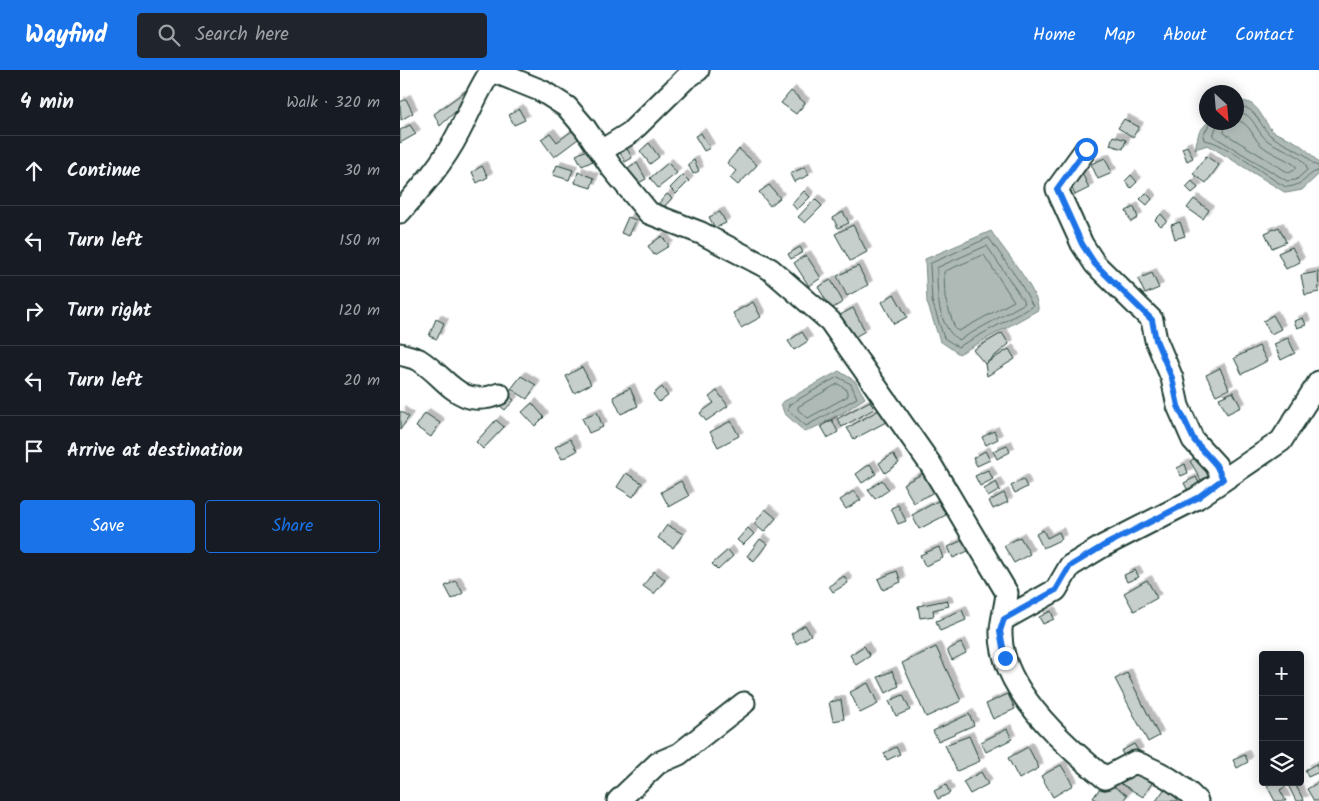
<!DOCTYPE html>
<html lang="en">
<head>
<meta charset="utf-8">
<style>
	:root { --surface:#171b24; --page:#20242c; --text:#f1f3f6; --muted:#9ea1a6; --line:#363941; --accent:#1a73e8 }
	body { margin:0; font-family:Kalam,sans-serif; background:var(--page); color:var(--text) }
	.controls { position:absolute; right:15px; bottom:15px; display:grid; overflow:hidden; border-radius:5px; box-shadow:0 2px 12px #0003 }
	.controls button { width:45px; height:45px; display:grid; place-items:center; padding:0; border:0; border-bottom:1px solid var(--line); background:var(--surface); color:var(--text); font:25px sans-serif }
	.compass { position:absolute; left:799px; top:15px; width:45px; height:45px; border-radius:50%; background:var(--surface); box-shadow:0 2px 12px #0003; rotate:154deg }
	.stop { position:absolute; width:15px; height:15px; margin:-11px; border:4px solid #1a73e8; border-radius:50%; background:#fff }
	.stop.end { background:#1a73e8; border-color:#fff; box-shadow:0 1px 5px #0008 }
	.list { margin:0; padding:0; list-style:none }
	h2 { display:flex; justify-content:space-between; align-items:center; height:65px; margin:0; padding:0 20px; font-size:21px }
	h2 small { font-size:16px; font-weight:400; color:var(--muted) }
	.list li { display:grid; grid-template-columns:32px 1fr auto; gap:15px; align-items:center; box-sizing:border-box; height:70px; padding:0 20px; border-top:1px solid var(--line) }
	.list b { display:block; font-size:19px; white-space:nowrap }
	.list em { font-size:16px; font-style:normal; color:var(--muted) }
	.actions { display:flex; gap:10px; padding:15px 20px }
	.actions a { flex:1; padding:11px 0; border:1px solid var(--accent); border-radius:5px; text-align:center; font-size:18px; color:var(--accent) }
	.actions .main { background:var(--accent); color:#fff }
	.icon { flex:none; width:28px; height:28px; fill:none; stroke:currentColor; stroke-width:2; stroke-linecap:round; stroke-linejoin:round }
	.map { position:relative; flex:none; width:919px; height:731px; overflow:hidden }
	header { display:flex; align-items:center; gap:30px; box-sizing:border-box; height:70px; padding:0 25px; background:var(--accent); color:#fff }
	header strong { font-size:24px }
	nav { display:flex; gap:28px; margin-inline-start:auto; font-size:18px }
	.search { width:350px; height:45px; background:var(--page); display:flex; align-items:center; gap:12px; box-sizing:border-box; padding:0 18px; border-radius:5px; color:var(--muted); font-size:19px }
	main { display:flex }
	aside { flex:1; background:var(--surface) }
	.map>svg:first-child { display:block }
	.water { fill:#afbab7; stroke:#758883 }
	.lines { fill:none; stroke-linecap:round; stroke-linejoin:round }
	.shore { stroke:#596f68; stroke-width:1 }
	.building { fill:#c7cfcc; stroke:#1f3d34; filter:url(#shadow) }
	.minor-casing { stroke:#1f3d34; stroke-width:25 }
	.minor { stroke:#fff; stroke-width:21 }
	.route { stroke:#1a73e8; stroke-width:6 }
</style>
</head>
<body>
<header>
<strong>Wayfind</strong>
<div class="search"><svg class="icon" aria-label="search" viewBox="0 0 24 24"><circle cx="10" cy="10" r="6"/><path d="M15 15l6 6"/></svg>Search here</div>
<nav><a>Home</a><a>Map</a><a>About</a><a>Contact</a></nav>
</header>
<main>
<aside>
<h2>4 min<small>Walk · 320 m</small></h2>
<ul class="list">
<li><svg class="icon" aria-label="ahead" viewBox="0 0 24 24"><path d="M12 20V5M6 11l6-6 6 6"/></svg><div><b>Continue</b></div><em>30 m</em></li>
<li><svg class="icon" aria-label="left" viewBox="0 0 24 24"><path d="M17 20v-9H6M10 6l-5 5 5 5"/></svg><div><b>Turn left</b></div><em>150 m</em></li>
<li><svg class="icon" aria-label="right" viewBox="0 0 24 24"><path d="M7 20v-9h11M14 6l5 5-5 5"/></svg><div><b>Turn right</b></div><em>120 m</em></li>
<li><svg class="icon" aria-label="left" viewBox="0 0 24 24"><path d="M17 20v-9H6M10 6l-5 5 5 5"/></svg><div><b>Turn left</b></div><em>20 m</em></li>
<li><svg class="icon" aria-label="arrive" viewBox="0 0 24 24"><path d="M6 21V4h12l-3 4 3 4H6"/></svg><div><b>Arrive at destination</b></div></li>
</ul>
<div class="actions"><a class="main">Save</a><a>Share</a></div>
</aside>
<div class="map">
<svg width="919" height="731" viewBox="0 0 919 731">
	<defs>
		<filter id="shadow"><feDropShadow dx="4.5" dy="-4.5" stdDeviation="0" flood-color="#0004"/></filter>
	</defs>
	<rect width="100%" height="100%" fill="#fff"/>
	<filter id="ink" filterUnits="userSpaceOnUse"><feTurbulence type="fractalNoise" baseFrequency=".02" numOctaves="2"/><feDisplacementMap in="SourceGraphic" scale="10" xChannelSelector="R" yChannelSelector="G"/><feConvolveMatrix kernelMatrix="1 2 1 2 8 2 1 2 1" color-interpolation-filters="sRGB"/></filter>
	<g filter="url(#ink)">
		<path class="water" d="M837,31C861,30 860,50 874,62C879,65 887,67 892,70C903,76 912,84 919,94L918,105L902,120L886,123L808,75L795,79L799,62L807,53L836,52Z
			M591,161C602,178 640,222 638,240L559,284L540,271L527,232L525,189Z
			M439,301L455,311L465,328L435,348L405,362L384,343L381,333Z"/>
		<g class="lines">
			<path class="shore" d="M836,36C857,36 858,54 870,65C880,73 894,78 905,85C910,89 913,96 919,96
				M811,52L803,65L804,70C825,72 865,106 886,117C906,116 907,102 919,101
				M818,52L813,66L887,111L896,110L907,100C906,84 878,79 867,70C855,61 854,42 836,42
				M825,52L824,63L889,103L896,99V96C886,88 871,84 861,75C852,67 850,52 836,50
				M589,168L619,211L633,236L558,277L544,268L532,231L530,194Z
				M587,176L625,233L559,270C537,257 537,221 537,198Z
				M584,185L614,231L559,261L555,259L545,228L544,202Z
				M438,307L451,314L457,328L406,356L388,340L389,335Z
				M438,314L446,319L448,326L408,348L398,340V337Z"/>
		</g>
		<path class="building" d="M67,20L72,26L40,56L34,44Z
			M391,21L405,33L396,44L381,33Z
			M6,29L13,43L1,50L0,32Z
			M119,39L125,50L114,55L109,45Z
			M724,49L739,57L733,67L718,58Z
			M10,55L16,64L0,73V60Z
			M176,58L182,66L154,87L141,69L150,63L157,72Z
			M301,63L310,78L304,81L295,66Z
			M713,66L726,70L723,79L710,75Z
			M224,73L232,88L225,92L217,77Z
			M249,73L259,87L250,94L240,81Z
			M787,76L793,88L787,91L782,78Z
			M339,79L357,95L338,115L330,108L336,101L327,93Z
			M187,80L193,91L182,96L176,85Z
			M806,86L819,95L806,113L793,104Z
			M705,88L712,103L698,109L691,94Z
			M294,90L299,101L293,104L288,94Z
			M237,93L246,109L235,115L226,100Z
			M268,93L277,103L258,118L250,108Z
			M157,95L173,100L169,110L153,105Z
			M82,96L88,107L77,113L72,102Z
			M405,97L409,105L394,112L390,104Z
			M178,102L194,108L191,118L175,113Z
			M682,103L689,118L675,125L668,109Z
			M283,105L289,111L276,124L270,118Z
			M731,105L737,112L731,118L725,111Z
			M792,111L798,118L792,123L786,117Z
			M369,115L380,128L370,136L359,122Z
			M404,121L410,127L397,140L392,134Z
			M746,123L752,129L747,135L740,129Z
			M267,124L272,128L263,138L258,134Z
			M415,129L422,136L405,153L398,147Z
			M794,129L809,140L803,149L787,138Z
			M734,137L738,148L731,152L726,141Z
			M320,142L326,153L315,158L309,147Z
			M443,142L449,153L438,158L433,148Z
			M761,144L767,151L761,156L755,150Z
			M228,147L236,150L229,166L221,163Z
			M780,152L785,166L775,169L771,155Z
			M453,155L467,182L450,191L435,164Z
			M879,157L886,172L872,178L865,163Z
			M262,166L269,176L254,185L248,176Z
			M400,177L403,182L391,189L388,184Z
			M892,177L900,192L886,199L878,183Z
			M406,185L421,208L409,216L394,193Z
			M458,196L468,215L447,226L437,206Z
			M918,202L919,222L905,225L901,205Z
			M752,203L759,218L745,224L738,209Z
			M431,210L443,232L431,239L418,217Z
			M494,224L507,247L494,254L482,232Z
			M353,232L361,247L341,258L333,243Z
			M453,238L465,261L453,268L440,245Z
			M873,245L881,259L871,264L863,251Z
			M903,248L906,255L897,258L894,251Z
			M36,249L44,253L37,269L29,266Z
			M402,262L408,271L394,280L388,271Z
			M602,263L609,274L585,294L573,280Z
			M888,268L895,283L881,290L874,274Z
			M859,276L867,291L842,304L834,288Z
			M609,279L615,289L587,306L585,294Z
			M182,297L191,314L174,323L166,306Z
			M820,298L829,319L816,325L806,305Z
			M121,306L136,315L127,329L111,319Z
			M262,317L268,326L259,332L253,324Z
			M230,318L238,336L221,344L213,327Z
			M317,321L328,336L306,351L300,343L314,333L309,327Z
			M833,322L841,337L827,344L819,328Z
			M109,326L114,330L105,340L100,336Z
			M470,331L474,339L442,357L437,349Z
			M132,333L144,347L135,356L122,342Z
			M481,339L488,351L454,369L447,358Z
			M0,341L9,347L0,360Z
			M197,342L203,357L189,363L182,348Z
			M25,343L40,353L31,367L16,357Z
			M96,350L104,357L83,379L76,372Z
			M432,350L438,362L428,368L421,356Z
			M331,351L339,366L318,377L310,362Z
			M594,361L598,369L586,375L582,367Z
			M170,369L177,381L162,389L155,377Z
			M607,375L610,382L597,389L593,381Z
			M585,381L590,390L577,396L573,388Z
			M493,384L499,393L485,403L479,393Z
			M802,384L812,404L801,410L790,391Z
			M470,394L476,404L462,413L456,404Z
			M785,394L788,403L781,406L777,398Z
			M588,400L593,409L580,416L575,406Z
			M226,403L242,413L233,427L217,417Z
			M524,403L534,422L514,433L503,414Z
			M796,407L801,417L789,423L784,413Z
			M623,409L627,417L615,423L611,416Z
			M482,410L489,420L475,429L468,420Z
			M281,411L289,426L269,437L261,422Z
			M596,412L600,420L588,427L584,419Z
			M454,421L461,430L446,439L440,430Z
			M604,423L608,432L593,439L589,431Z
			M538,431L546,445L519,459L512,445Z
			M498,435L506,451L498,454L491,438Z
			M365,439L376,448L364,462L354,454Z
			M267,455L283,464L273,478L258,468Z
			M348,458L354,464L343,475L337,470Z
			M643,460L647,468L659,462L662,469L643,478L636,464Z
			M620,467L630,484L614,493L604,476Z
			M360,469L367,474L354,491L347,486Z
			M565,469L570,480L553,488L548,477Z
			M539,477L543,488L525,496L520,485Z
			M328,480L333,486L318,500L312,494Z
			M735,500L739,507L727,512L724,505Z
			M254,501L265,510L254,524L243,516Z
			M497,501L501,512L483,520L478,509Z
			M444,506L448,513L433,522L429,516Z
			M747,510L757,528L734,541L724,523Z
			M56,511L63,523L52,529L45,516Z
			M547,530L549,536L533,540L534,546L520,548L518,536Z
			M562,540L566,550L540,561L536,551Z
			M651,541L654,549L643,554L639,547Z
			M405,555L411,565L397,574L391,564Z
			M561,573L566,583L552,590L547,580Z
			M464,576L470,586L456,595L450,585Z
			M536,577L561,631L526,647L502,593Z
			M492,601L499,616L486,623L478,607Z
			M727,603L759,666L748,672L715,609Z
			M468,613L478,634L460,643L450,622Z
			M608,624L615,639L593,649L586,634Z
			M503,625L510,640L496,646L489,631Z
			M441,630L444,649L433,651L429,632Z
			M569,644L574,655L538,671L533,661Z
			M607,659L612,669L586,682L581,672Z
			M569,666L580,691L557,701L545,675Z
			M734,674L739,682L726,689L721,681Z
			M496,677L500,684L487,690L484,683Z
			M628,677L639,698L619,709L608,688Z
			M845,685L848,692L837,698L833,690Z
			M916,694L919,702L908,707L905,700Z
			M661,695L673,715L653,727L641,706Z
			M729,698L752,713L743,727L720,713Z
			M581,702L588,714L570,724L563,712Z
			M705,711L727,725L723,731H698L693,728Z
			M873,712H894L904,731H896L888,715L880,720L886,731H875L867,716Z
			M919,712V731H914L907,719Z
			M768,714L786,731H756Z
			M546,715L550,723L538,729L534,721Z"/>
		<g class="lines">
			<g class="minor-casing">
				<path id="minor" d="M90,0L142,21L167,37L185,58L212,98L249,143L301,163L370,199L430,251L531,395L607,523C606,535 601,552 601,561C599,618 665,676 705,708L735,692C760,702 779,712 797,731
					M686,79L657,119L682,174L695,194L752,250L756,270L772,308L778,336L793,370L816,395L823,409
					M201,81L230,63L285,9L298,0
					M0,142C22,117 44,92 59,62C70,41 78,20 91,1
					M0,284C6,286 13,287 19,290C48,308 59,340 99,324
					M604,549L656,520L670,496L703,476L797,428L881,371L919,312
					M218,731L258,693L279,684L344,633"/>
			</g>
			<use href="#minor" class="minor"/>
		</g>
	</g>
	<g class="lines" filter="url(#ink)">
		<path class="route" d="M605,588L600,561L604,549L656,520L670,496L703,476L797,428L823,409L816,395L794,370L778,336L772,308L756,270L752,250L695,194L682,174L657,119L686,79"/>
	</g>
</svg>
<div class="controls">
<button>+</button>
<button>−</button>
<button><svg class="icon" aria-label="layers" viewBox="0 0 24 24"><path d="M12 4l9 5-9 5-9-5zM3 14l9 5 9-5"/></svg></button>
</div>
<svg class="compass" viewBox="-18 -18 36 36"><path d="M0-13l5 13h-10z" fill="#e53935"/><path d="M0 13l5-13h-10z" fill="#9ea1a6"/></svg>
<div class="stop" style="left:686px;top:79px"></div>
<div class="stop end" style="left:605px;top:588px"></div>
</div>
</main>
</body>
</html>
